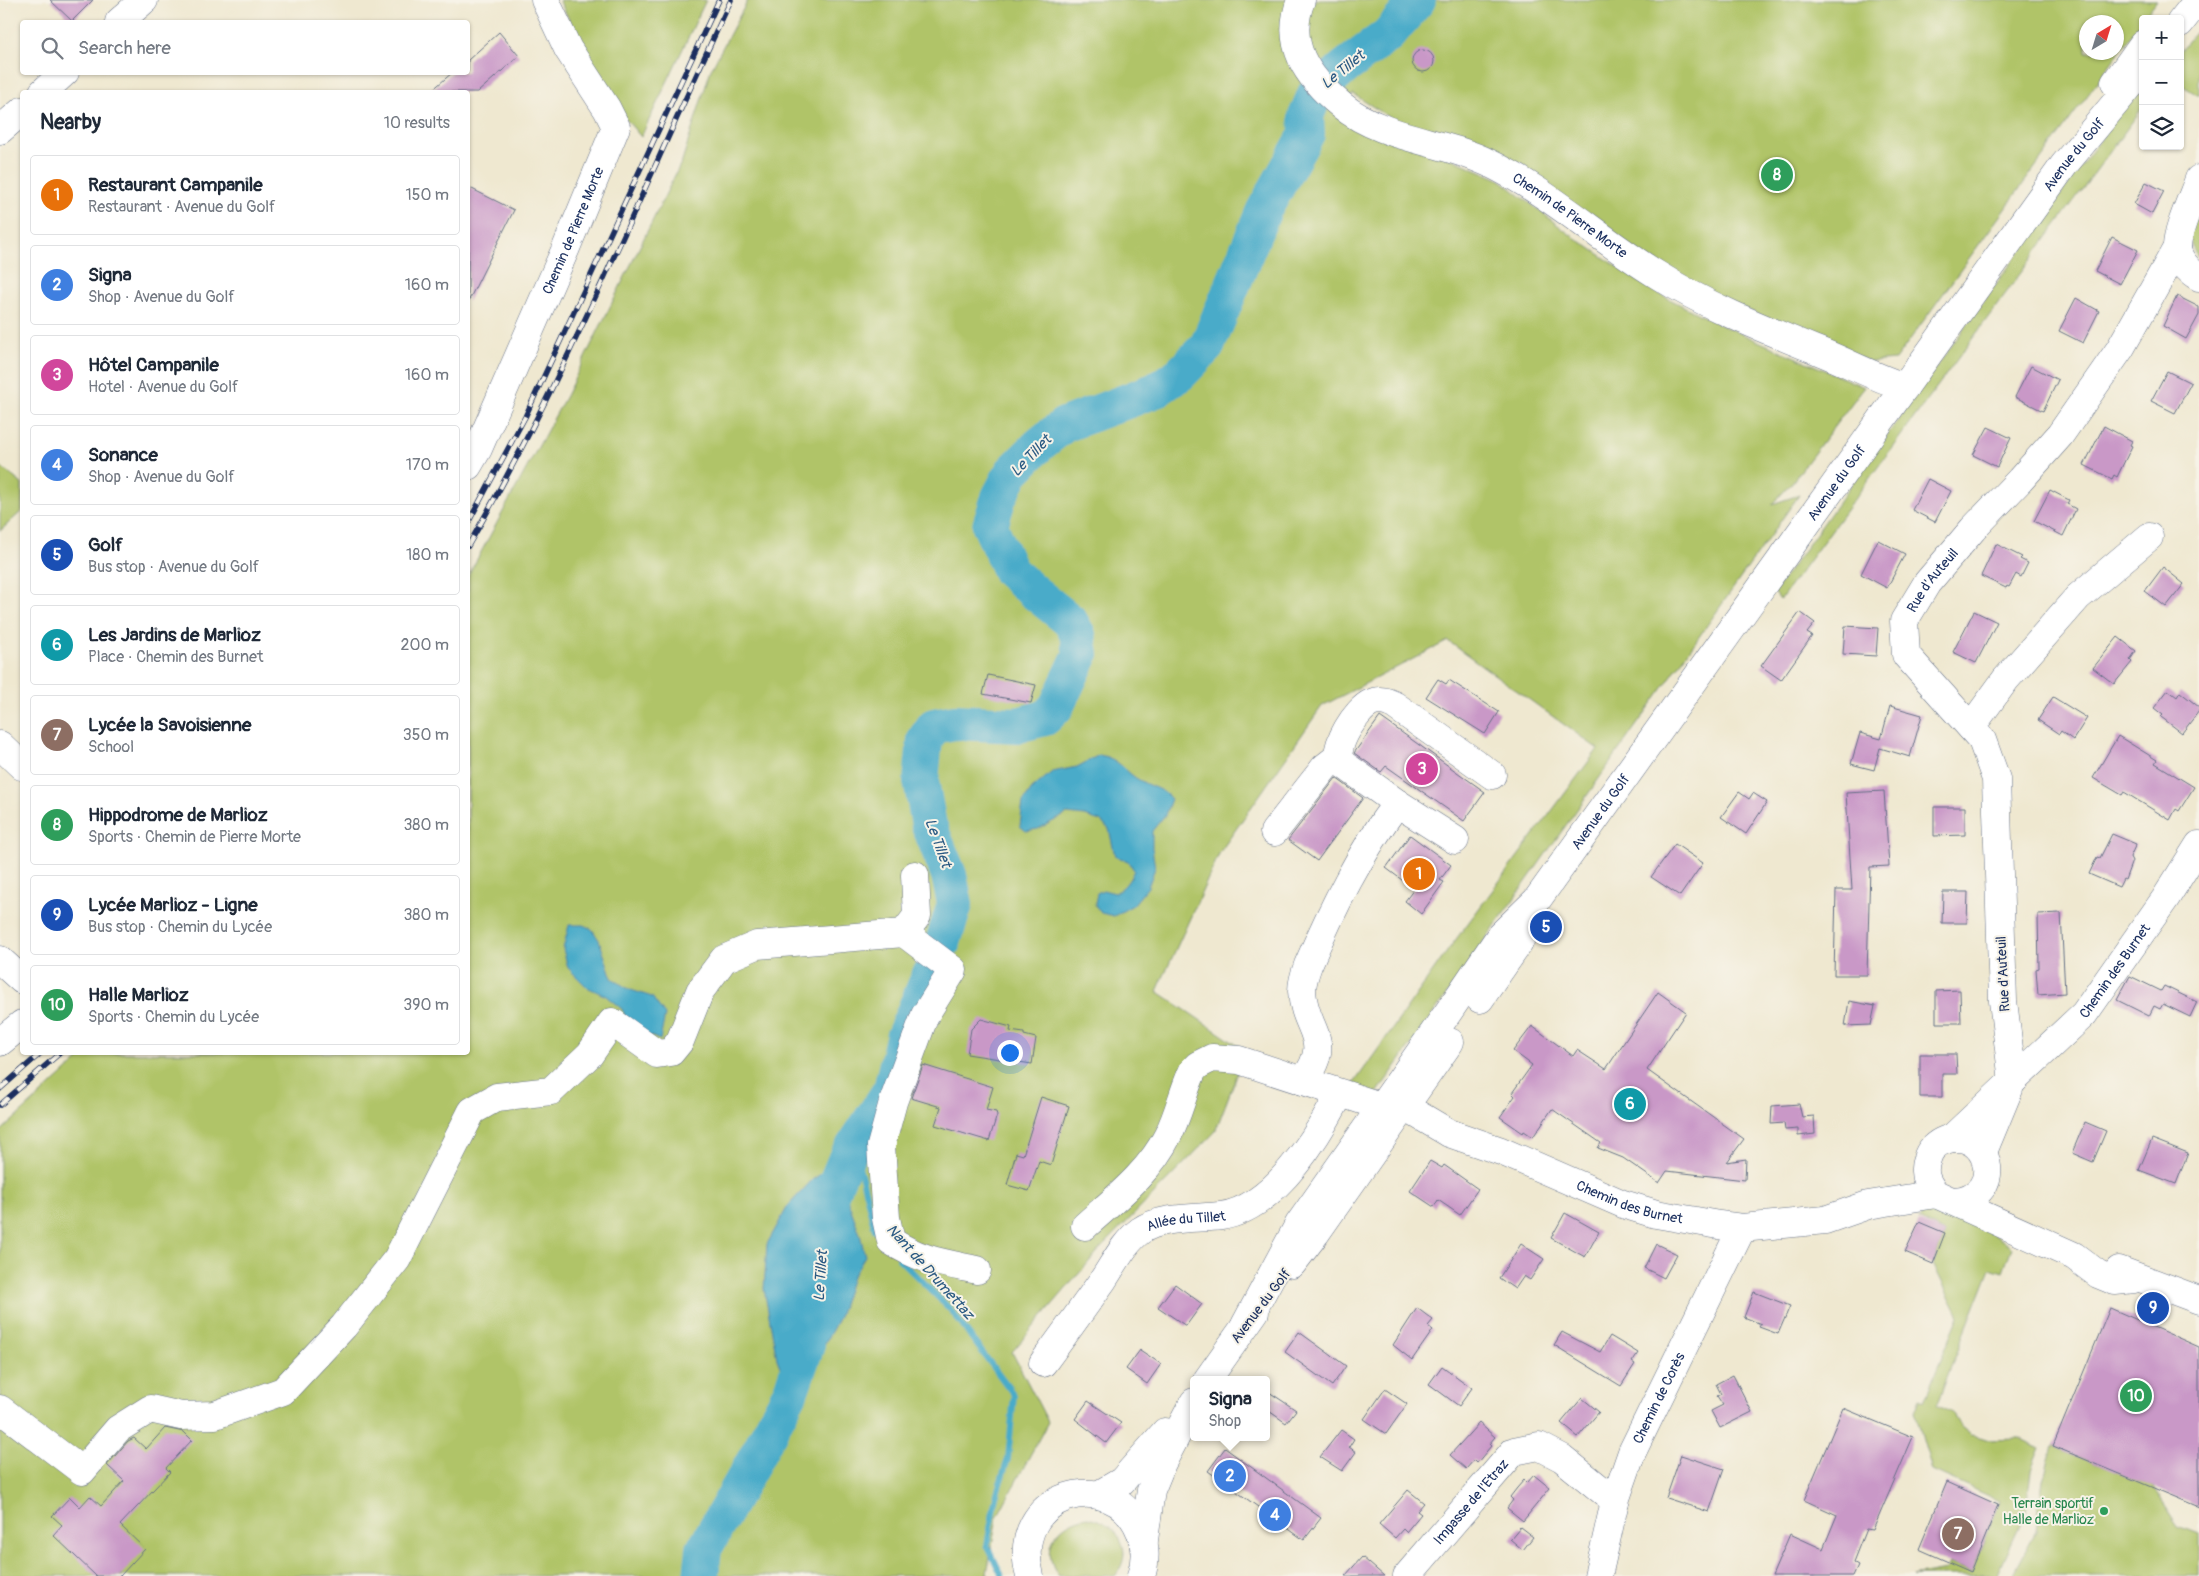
<!DOCTYPE html>
<html lang="en">
<head>
<meta charset="utf-8">
<style>
	:root { --surface:#fff; --page:#f6f6f7; --text:#1f2937; --muted:#747a83; --line:#e0e1e3; --accent:#7c3aed }
	body { margin:0; font-family:Pangolin,sans-serif; background:var(--page); color:var(--text) }
	.controls { position:absolute; right:15px; top:15px; display:grid; overflow:hidden; border-radius:5px; box-shadow:0 1px 4px #0004 }
	.controls button { width:45px; height:45px; display:grid; place-items:center; padding:0; border:0; border-bottom:1px solid var(--line); background:var(--surface); color:var(--text); font:25px sans-serif }
	.compass { position:absolute; left:2079px; top:15px; width:45px; height:45px; border-radius:50%; background:var(--surface); box-shadow:0 1px 4px #0004; rotate:38deg }
	.you { position:absolute; left:1009px; top:1052px; width:18px; height:18px; margin:-12px; border:4px solid #fff; border-radius:50%; background:#1a73e8; box-shadow:0 0 0 8px #1a73e833 }
	.badge { display:grid; place-items:center; width:32px; height:32px; border-radius:50%; background:var(--accent); color:#fff; font-size:16px; font-weight:700 }
	.pin { position:absolute; translate:-50% -50%; border:2px solid #fff; box-shadow:0 1px 5px #0006 }
	.popup { position:absolute; left:1190px; top:1376px; width:80px; height:65px; box-sizing:border-box; display:grid; place-content:center; border-radius:5px; background:var(--surface); filter:drop-shadow(0 1px 4px #0005); font-size:16px; white-space:nowrap; color:var(--muted) }
	.popup b { font-size:19px; color:var(--text) }
	.popup::after { content:''; position:absolute; left:50%; top:100%; margin-left:-10px; border:10px solid transparent; border-top-color:var(--surface) }
	.list { margin:0; padding:0; list-style:none }
	h2 { display:flex; justify-content:space-between; align-items:center; height:65px; margin:0; padding:0 20px; font-size:21px }
	h2 small { font-size:16px; font-weight:400; color:var(--muted) }
	.list li { display:grid; grid-template-columns:32px 1fr auto; gap:15px; align-items:center; box-sizing:border-box; height:80px; margin:0 10px 10px; padding:0 10px; border:1px solid var(--line); border-radius:5px }
	.list b { display:block; font-size:19px; white-space:nowrap }
	.list p { margin:0; font-size:16px; white-space:nowrap; color:var(--muted) }
	.list em { font-size:16px; font-style:normal; color:var(--muted) }
	.icon { flex:none; width:28px; height:28px; fill:none; stroke:currentColor; stroke-width:2; stroke-linecap:round; stroke-linejoin:round }
	.map { position:relative; flex:none; width:2199px; height:1576px; overflow:hidden }
	.search { position:absolute; background:var(--surface); box-shadow:0 1px 4px #0004; left:20px; top:20px; width:450px; height:55px; display:flex; align-items:center; gap:12px; box-sizing:border-box; padding:0 18px; border-radius:5px; color:var(--muted); font-size:19px }
	.panel { position:absolute; background:var(--surface); box-shadow:0 1px 4px #0004; left:20px; top:90px; width:450px; height:965px; border-radius:5px }
	.map>svg:first-child { display:block }
	.green { fill:#b0c468; stroke:#667a63; fill-rule:evenodd }
	.water { fill:#4aabc9; stroke:#326d94 }
	.lines { fill:none; stroke-linecap:round; stroke-linejoin:round }
	.stream { stroke:#4aabc9; stroke-width:6 }
	.river { stroke:#4aabc9; stroke-width:36 }
	.building { fill:#c998c7 }
	.minor-casing { stroke:#657086; stroke-width:29 }
	.major-casing { stroke:#657086; stroke-width:29 }
	.minor { stroke:#fff; stroke-width:28 }
	.major { stroke:#fff; stroke-width:28 }
	.rail-casing { stroke:#1b2f5e; stroke-width:5.5 }
	.rail { stroke:#f7f3e8; stroke-width:4; stroke-dasharray:11; stroke-linecap:butt }
	.leisure-dot { fill:#2e9e5b; stroke:#f7f3e8; stroke-width:2 }
	.labels { text-anchor:middle; dominant-baseline:central; stroke-width:4; stroke-linejoin:round; paint-order:stroke }
	.street-label { font-size:14px; fill:#1b2f5e; stroke:#f7f3e8 }
	.leisure-label { font-size:14px; fill:#27864d; stroke:#f7f3e8; text-anchor:end }
	.water-label { font-size:15px; font-style:italic; fill:#2b5a83; stroke:#f7f3e8 }
</style>
</head>
<body>
<div class="map">
<svg width="2199" height="1576" viewBox="0 0 2199 1576">
	<rect width="100%" height="100%" fill="#f7f3e8"/>
	<filter id="ink" filterUnits="userSpaceOnUse"><feTurbulence type="fractalNoise" baseFrequency=".02" numOctaves="2"/><feDisplacementMap in="SourceGraphic" scale="10" xChannelSelector="R" yChannelSelector="G"/><feConvolveMatrix kernelMatrix="1 2 1 2 8 2 1 2 1" color-interpolation-filters="sRGB"/></filter>
	<filter id="wash" filterUnits="userSpaceOnUse"><feTurbulence type="fractalNoise" baseFrequency=".0096" numOctaves="4" result="noise"/><feDisplacementMap in="SourceGraphic" scale="20" xChannelSelector="R" yChannelSelector="G"/><feGaussianBlur stdDeviation="1.12" result="paint"/><feColorMatrix in="noise" values="0 0 0 0 0 0 0 0 0 0 0 0 0 0 0 0 0 1.4 0 .05"/><feComposite in="paint" operator="in"/></filter>
	<g filter="url(#wash)">
		<rect width="100%" height="100%" fill="#efe8d0"/>
		<path class="green" d="M559,0H706L641,137L613,104Z
			M748,0H2157L1895,360L1870,362L1649,268L1482,143L1392,119L1353,94L1337,110L1499,179L1568,233L1650,289L1714,322L1864,387L1790,485L1772,504L1799,495L1375,1096L1347,1093L1451,946L1598,749L1448,641L1322,706L1220,852L1157,991L1246,1051L1215,1132L1100,1249L1012,1352L1048,1422L997,1517L987,1573L990,1576H0V1132L86,1053L468,1052V576L567,394L682,161L711,69ZM2086,22H2116V52H2086Z
			M2199,28V96L2180,84V51Z
			M2136,90L2143,97V107L1780,600L1774,592Z
			M2199,202V257C2182,238 2190,223 2199,202Z
			M0,466L22,484V511L0,531Z
			M1934,1209L1984,1228L2012,1247L2003,1272L1990,1268L1936,1405L1951,1412L1960,1426L1971,1435L1986,1439L2019,1438L2040,1448L2031,1470L2026,1512L1997,1576H1912L1945,1570L1949,1563L1971,1572L2000,1501L1932,1470L1915,1412L1920,1399L1924,1401L1959,1316L1933,1264L1945,1233L1919,1220L1926,1211Z
			M2053,1446L2153,1487L2179,1526L2199,1534V1576H2012L2036,1531L2043,1480Z
			M1088,1517C1117,1523 1136,1550 1115,1576H1059C1038,1549 1058,1521 1088,1517Z"/>
		<path class="water" d="M1099,755C1120,758 1125,773 1141,781C1152,788 1162,788 1171,799L1165,815L1152,831V848L1155,868L1148,887L1133,905L1114,916L1101,913L1095,905L1097,893L1103,890L1115,893C1125,887 1130,880 1134,870L1128,861L1115,856L1109,829L1100,821L1085,816L1067,814L1038,829L1026,831L1020,826L1023,802L1032,789L1052,772L1077,767Z
			M569,925H583L592,929L599,940L612,978L628,989L652,997L665,1015L660,1040L630,1027L622,1009L606,996L587,987L568,968L563,949Z
			M846,1158L841,1182L860,1234L865,1256L852,1277L839,1317L801,1388L790,1393L777,1359L764,1289L767,1244L788,1206L813,1179Z"/>
		<g class="lines">
			<path class="stream" d="M854,1146L875,1230
				M899,1259L950,1309L1014,1395L1008,1459L996,1496L987,1545L1002,1576"/>
			<path class="river" d="M943,942L955,904L949,875L929,825L921,781L925,739L934,726L955,722L1017,725L1045,718L1056,707L1081,654L1078,635L1070,621L1034,592L1010,571L990,526L999,497L1012,472L1040,444L1064,425L1156,390L1180,374L1207,346L1264,210L1307,134L1306,116L1315,94L1345,67L1388,35L1418,0
				M827,1204L846,1158L891,1089L903,1038L930,974
				M701,1576L704,1549L751,1466L790,1393L807,1345"/>
		</g>
		<g id="blocks">
			<path class="building" d="M50,0H93L72,21Z
				M499,32L519,56L478,92H430L453,72H468V60Z
				M1412 61a11 11 0 1 1 22 0a11 11 0 1 1-22 0Z
				M2146,182L2164,191L2152,214L2134,204Z
				M468,187L514,210L468,302Z
				M2112,237L2138,250L2120,284L2095,271Z
				M2177,296L2199,307V315L2186,339L2163,326Z
				M2076,298L2099,311L2083,343L2059,331Z
				M2031,366L2058,380L2043,411L2015,397Z
				M2167,371L2191,383L2175,413L2151,401Z
				M2104,426L2132,441L2130,445L2132,446L2117,477L2114,475L2112,479L2084,465Z
				M1988,427L2011,438L1997,467L1973,455Z
				M1928,479L1951,491L1935,522L1912,510Z
				M2050,490L2069,500L2067,504L2076,509L2063,536L2034,521Z
				M1878,540L1905,554L1887,588L1861,574Z
				M1996,544L2022,557L2020,559L2028,563L2021,577L2016,574L2009,587L2007,586L2006,588L1981,576Z
				M2163,567L2184,584L2166,607L2145,591Z
				M1974,611L1997,622L1976,663L1953,652Z
				M1800,612L1815,623L1807,633L1812,636L1781,680L1761,666Z
				M1845,626L1878,628L1876,656L1843,654Z
				M2118,637L2136,651L2130,660L2132,662L2114,684L2093,668Z
				M988,675L1036,685L1031,703L983,694Z
				M1438,679L1446,684L1449,680L1499,712L1485,734L1426,697Z
				M2168,690L2177,697L2180,692L2199,707V711L2182,733L2161,717L2163,715L2154,708Z
				M2053,697L2087,718L2073,740L2061,731L2059,734L2038,720Z
				M1890,706L1922,715L1910,757L1880,748L1874,770L1851,764L1860,733L1881,739Z
				M1380,717L1485,792L1464,821L1386,766L1381,772L1354,753Z
				M2118,736L2157,760L2155,763L2194,787L2179,811L2176,809L2170,820L2124,792L2122,795L2093,778Z
				M1336,778L1363,798L1317,861L1288,840Z
				M1884,791L1889,866L1870,867L1867,975H1834L1836,890H1852L1846,793Z
				M1739,792L1749,799L1753,793L1767,802L1746,834L1721,817Z
				M1934,807H1965V835L1934,836Z
				M2112,834L2136,844L2130,857L2132,861L2125,880L2123,879L2119,887L2089,874L2097,857L2100,858Z
				M1410,835L1451,865L1440,880L1444,882L1421,914L1405,901L1414,889L1386,868Z
				M1675,844L1703,863L1680,896L1651,877Z
				M1943,892H1968L1967,923H1942Z
				M2061,913L2065,993L2038,995L2036,969L2039,968L2038,914Z
				M2130,976L2161,991L2164,986L2197,1002L2190,1017L2163,1004L2160,1009L2154,1006L2149,1016L2117,1000Z
				M1960,990L1961,1023H1936V991Z
				M1658,992L1686,1012L1647,1070L1744,1139L1727,1162L1746,1159L1745,1180L1667,1171L1659,1183L1623,1158L1598,1148L1601,1143L1552,1109L1533,1137L1524,1131L1523,1133L1500,1117L1515,1096L1512,1093L1532,1065L1513,1051L1532,1026L1573,1056L1577,1050L1606,1069Z
				M1849,1001L1875,1006L1871,1025L1845,1026Z
				M981,1019L1011,1027L1010,1031L1024,1033V1035L1036,1038L1032,1064L967,1054L971,1029Z
				M1920,1054H1956L1957,1074H1942V1097H1920Z
				M923,1065L993,1087L986,1110L996,1112L997,1115L989,1141L935,1125L941,1107L911,1098Z
				M1041,1097L1069,1106L1051,1165L1039,1161L1029,1191L1007,1185L1016,1153L1023,1155Z
				M1799,1104L1802,1117L1814,1116L1815,1134L1798,1136V1129L1785,1130L1784,1123L1771,1124L1772,1106Z
				M2085,1122L2106,1131L2093,1162L2072,1153Z
				M2152,1139L2188,1153L2176,1184L2139,1170Z
				M1430,1161L1442,1168L1444,1165L1478,1189L1460,1215L1438,1200L1434,1207L1410,1191Z
				M1565,1213L1599,1232L1585,1257L1551,1238Z
				M1919,1222L1945,1233L1933,1264L1905,1252Z
				M1521,1244L1544,1259L1530,1280L1524,1276L1515,1289L1499,1278Z
				M1656,1244L1677,1254L1664,1278L1644,1268Z
				M1175,1284L1202,1304L1186,1326L1158,1307Z
				M1754,1292L1790,1306L1778,1334L1759,1327L1761,1324L1744,1317Z
				M1417,1308L1433,1320L1428,1326L1433,1330L1412,1360L1393,1345Z
				M2110,1308L2199,1347V1507L2053,1446Z
				M1299,1332L1346,1366L1332,1386L1285,1352Z
				M1562,1332L1600,1352L1610,1336L1638,1353L1632,1362L1635,1364L1621,1386L1554,1345Z
				M1140,1350L1161,1364L1147,1384L1126,1369Z
				M1442,1366L1472,1388L1459,1406L1429,1384Z
				M1733,1375L1752,1412L1720,1428L1711,1411L1723,1405L1717,1396L1721,1394L1716,1384Z
				M1385,1389L1407,1404L1386,1434L1364,1419Z
				M1266,1390L1296,1410L1286,1423L1266,1409Z
				M1582,1398L1599,1412L1578,1437L1561,1423Z
				M1088,1401L1121,1423L1106,1443L1075,1419Z
				M1843,1408L1913,1437L1873,1530L1866,1529L1853,1562L1858,1565L1853,1576H1772L1790,1534L1823,1549L1837,1515L1804,1500Z
				M1479,1423L1495,1437L1489,1444L1491,1446L1477,1463L1474,1460L1466,1469L1450,1455Z
				M165,1428L184,1432L192,1440L166,1468L170,1472L120,1525L145,1549L120,1576H96L53,1535L62,1525L52,1516L70,1497L80,1507L90,1496L101,1506L124,1481L107,1465L128,1441L134,1438L146,1449Z
				M1341,1430L1354,1439L1349,1447L1356,1452L1342,1471L1320,1457Z
				M1225,1448L1321,1518L1304,1540L1208,1471Z
				M1681,1455L1724,1469L1709,1512L1666,1498Z
				M1534,1475L1550,1488L1523,1521L1507,1508L1513,1500L1510,1497L1517,1488L1524,1480L1527,1483Z
				M1947,1482L1998,1505L1971,1572L1919,1549Z
				M1408,1490L1424,1503L1417,1511L1421,1514L1406,1532L1403,1529L1395,1538L1379,1524Z
				M1520,1527L1533,1537L1523,1550L1510,1539Z
				M1362,1557L1384,1576H1345Z"/>
		</g>
	</g>
	<g filter="url(#ink)">
		<use href="#blocks" fill-opacity="0" stroke="#657086" stroke-width="1"/>
		<g class="lines">
			<g class="minor-casing">
				<g id="minor">
					<path id="s1" d="M1301,0C1284,45 1307,77 1341,105C1382,139 1442,140 1489,163C1549,192 1599,239 1656,274C1708,307 1764,329 1821,352C1849,363 1876,378 1905,387"/>
					<path d="M119,22L144,0"/>
					<path d="M43,92L65,72"/>
					<path d="M0,130L22,111"/>
					<path d="M2199,179C2193,196 2177,230 2177,247C2177,258 2189,272 2199,277"/>
					<path id="s2" d="M468,466L478,449L566,248L616,127L607,109L568,49L545,0"/>
					<path d="M1971,727L2006,679L2078,597L2149,537"/>
					<path d="M0,745L22,766"/>
					<path d="M1274,832L1325,767L1338,757"/>
					<path d="M1455,840L1397,803L1340,762C1332,747 1357,709 1371,703C1380,699 1387,702 1394,705L1492,775"/>
					<path d="M904,933L953,970L925,1015L893,1102L881,1146L886,1218L891,1241C919,1260 944,1263 977,1270"/>
					<path d="M0,960L22,980"/>
					<path d="M0,1042L22,1024"/>
					<path d="M1303,1081C1335,1039 1304,1031 1302,991C1302,982 1305,973 1308,965C1333,907 1360,853 1397,803"/>
					<path id="s3" d="M2013,1081L2003,1001L1996,779L1982,740L1906,655L1904,621L1927,583L1973,529L2020,480L2060,435L2120,349L2177,248"/>
					<path id="s4" d="M1405,1107L1449,1133L1501,1151L1623,1204L1656,1214L1719,1225L1742,1228L1825,1220L1868,1205L1936,1194"/>
					<path id="s5" d="M1952,1138L2084,1014L2165,899L2199,845"/>
					<path d="M1983,1152L2009,1089"/>
					<path d="M1955,1201C2008,1196 1989,1125 1945,1140C1937,1143 1929,1150 1927,1159C1922,1172 1926,1183 1936,1194L2074,1256L2098,1274L2115,1281L2134,1279"/>
					<path d="M1085,1226C1115,1199 1150,1172 1168,1135C1179,1114 1183,1091 1193,1070L1198,1065L1212,1058L1239,1060L1368,1102L1380,1107L1386,1113L1385,1128"/>
					<path d="M2119,1270L2199,1300"/>
					<path id="s6" d="M1043,1363C1063,1336 1083,1308 1103,1280C1114,1264 1124,1243 1140,1231C1161,1216 1196,1219 1221,1216C1272,1209 1314,1142 1336,1101L1333,1092"/>
					<path d="M0,1409L82,1471L118,1429L150,1409L181,1416L215,1415L283,1391L344,1326L397,1259L472,1111L497,1097L551,1091L590,1054L612,1022L657,1054L671,1052L680,1041L700,991L724,959L757,945L904,933L917,916L915,875"/>
					<path id="s7" d="M1407,1576L1514,1451L1539,1446L1562,1458L1615,1501"/>
					<path id="s8" d="M1598,1576L1615,1501L1632,1452L1742,1228"/>
				</g>
			</g>
			<g class="major-casing">
				<g id="major">
					<path d="M2180,23L2198,0"/>
					<path d="M2115,83L2143,44"/>
					<path d="M1480,999L1519,943L1531,914"/>
					<path d="M1292,1264L1316,1233L1450,1042"/>
					<path id="s9" d="M1245,1325L1299,1224L1449,1011L1500,936L1537,900L2064,165L2143,70"/>
					<path d="M1207,1380L1255,1312"/>
					<path d="M1098,1495L1122,1481L1165,1432"/>
					<path d="M1144,1540L1151,1490L1162,1463L1194,1402"/>
					<path d="M1030,1576C1007,1493 1113,1464 1140,1531C1146,1546 1146,1561 1141,1576"/>
				</g>
			</g>
			<use href="#minor" class="minor"/>
			<use href="#major" class="major"/>
			<g class="rail-casing">
				<path id="rail" d="M468,523L525,417L719,0
					M468,546C569,371 645,183 731,0
					M0,1089L42,1052
					M0,1105L61,1052"/>
			</g>
			<use href="#rail" class="rail"/>
		</g>
	</g>
	<circle class="leisure-dot" cx="2104" cy="1511" r="5"/>
	<g class="labels">
		<g class="street-label">
			<text stroke="none"><textPath href="#s9" startOffset="1436">Avenue du Golf</textPath></text>
			<text stroke="none"><textPath href="#s1" startOffset="378">Chemin de Pierre Morte</textPath></text>
			<text stroke="none"><textPath href="#s2" startOffset="258">Chemin de Pierre Morte</textPath></text>
			<text stroke="none"><textPath href="#s9" startOffset="1031">Avenue du Golf</textPath></text>
			<text stroke="none"><textPath href="#s3" startOffset="542">Rue d'Auteuil</textPath></text>
			<text stroke="none"><textPath href="#s9" startOffset="626">Avenue du Golf</textPath></text>
			<text stroke="none"><textPath href="#s5" startOffset="234">Chemin des Burnet</textPath></text>
			<text transform="translate(2003 974) rotate(-93)">Rue d'Auteuil</text>
			<text stroke="none"><textPath href="#s4" startOffset="245">Chemin des Burnet</textPath></text>
			<text stroke="none"><textPath href="#s6" startOffset="212">Allée du Tillet</textPath></text>
			<text transform="translate(1261 1306) rotate(-53)">Avenue du Golf</text>
			<text stroke="none"><textPath href="#s8" startOffset="189">Chemin de Corès</textPath></text>
			<text stroke="none"><textPath href="#s7" startOffset="98">Impasse de l'Etraz</textPath></text>
		</g>
		<g class="leisure-label">
			<text x="2094" y="1503">Terrain sportif<tspan x="2094" dy="16">Halle de Marlioz</tspan></text>
		</g>
		<g class="water-label">
			<text transform="translate(1343 70) rotate(-39)">Le Tillet</text>
			<text transform="translate(1031 456) rotate(-46)">Le Tillet</text>
			<text transform="translate(938 843) rotate(70)">Le Tillet</text>
			<text transform="translate(930 1272) rotate(48)">Nant de Drumettaz</text>
			<text transform="translate(821 1276) rotate(-86)">Le Tillet</text>
		</g>
	</g>
</svg>
<div class="controls">
<button>+</button>
<button>−</button>
<button><svg class="icon" aria-label="layers" viewBox="0 0 24 24"><path d="M12 4l9 5-9 5-9-5zM3 14l9 5 9-5"/></svg></button>
</div>
<svg class="compass" viewBox="-18 -18 36 36"><path d="M0-13l5 13h-10z" fill="#e53935"/><path d="M0 13l5-13h-10z" fill="#747a83"/></svg>
<div class="you"></div>
<div class="pin badge" style="left:1419px;top:874px;background:#e8710a">1</div>
<div class="pin badge" style="left:1230px;top:1476px;background:#3f7fe0">2</div>
<div class="popup"><b>Signa</b>Shop</div>
<div class="pin badge" style="left:1422px;top:769px;background:#d1479c">3</div>
<div class="pin badge" style="left:1275px;top:1515px;background:#3f7fe0">4</div>
<div class="pin badge" style="left:1546px;top:927px;background:#1a4fb4">5</div>
<div class="pin badge" style="left:1630px;top:1104px;background:#0f9aa8">6</div>
<div class="pin badge" style="left:1958px;top:1534px;background:#8d6e63">7</div>
<div class="pin badge" style="left:1777px;top:175px;background:#2e9e5b">8</div>
<div class="pin badge" style="left:2153px;top:1308px;background:#1a4fb4">9</div>
<div class="pin badge" style="left:2136px;top:1396px;background:#2e9e5b">10</div>
<div class="search"><svg class="icon" aria-label="search" viewBox="0 0 24 24"><circle cx="10" cy="10" r="6"/><path d="M15 15l6 6"/></svg>Search here</div>
<section class="panel">
<h2>Nearby<small>10 results</small></h2>
<ul class="list">
<li><span class="badge" style="background:#e8710a">1</span><div><b>Restaurant Campanile</b><p>Restaurant · Avenue du Golf</p></div><em>150 m</em></li>
<li><span class="badge" style="background:#3f7fe0">2</span><div><b>Signa</b><p>Shop · Avenue du Golf</p></div><em>160 m</em></li>
<li><span class="badge" style="background:#d1479c">3</span><div><b>Hôtel Campanile</b><p>Hotel · Avenue du Golf</p></div><em>160 m</em></li>
<li><span class="badge" style="background:#3f7fe0">4</span><div><b>Sonance</b><p>Shop · Avenue du Golf</p></div><em>170 m</em></li>
<li><span class="badge" style="background:#1a4fb4">5</span><div><b>Golf</b><p>Bus stop · Avenue du Golf</p></div><em>180 m</em></li>
<li><span class="badge" style="background:#0f9aa8">6</span><div><b>Les Jardins de Marlioz</b><p>Place · Chemin des Burnet</p></div><em>200 m</em></li>
<li><span class="badge" style="background:#8d6e63">7</span><div><b>Lycée la Savoisienne</b><p>School</p></div><em>350 m</em></li>
<li><span class="badge" style="background:#2e9e5b">8</span><div><b>Hippodrome de Marlioz</b><p>Sports · Chemin de Pierre Morte</p></div><em>380 m</em></li>
<li><span class="badge" style="background:#1a4fb4">9</span><div><b>Lycée Marlioz - Ligne</b><p>Bus stop · Chemin du Lycée</p></div><em>380 m</em></li>
<li><span class="badge" style="background:#2e9e5b">10</span><div><b>Halle Marlioz</b><p>Sports · Chemin du Lycée</p></div><em>390 m</em></li>
</ul>
</section>
</div>
</body>
</html>
